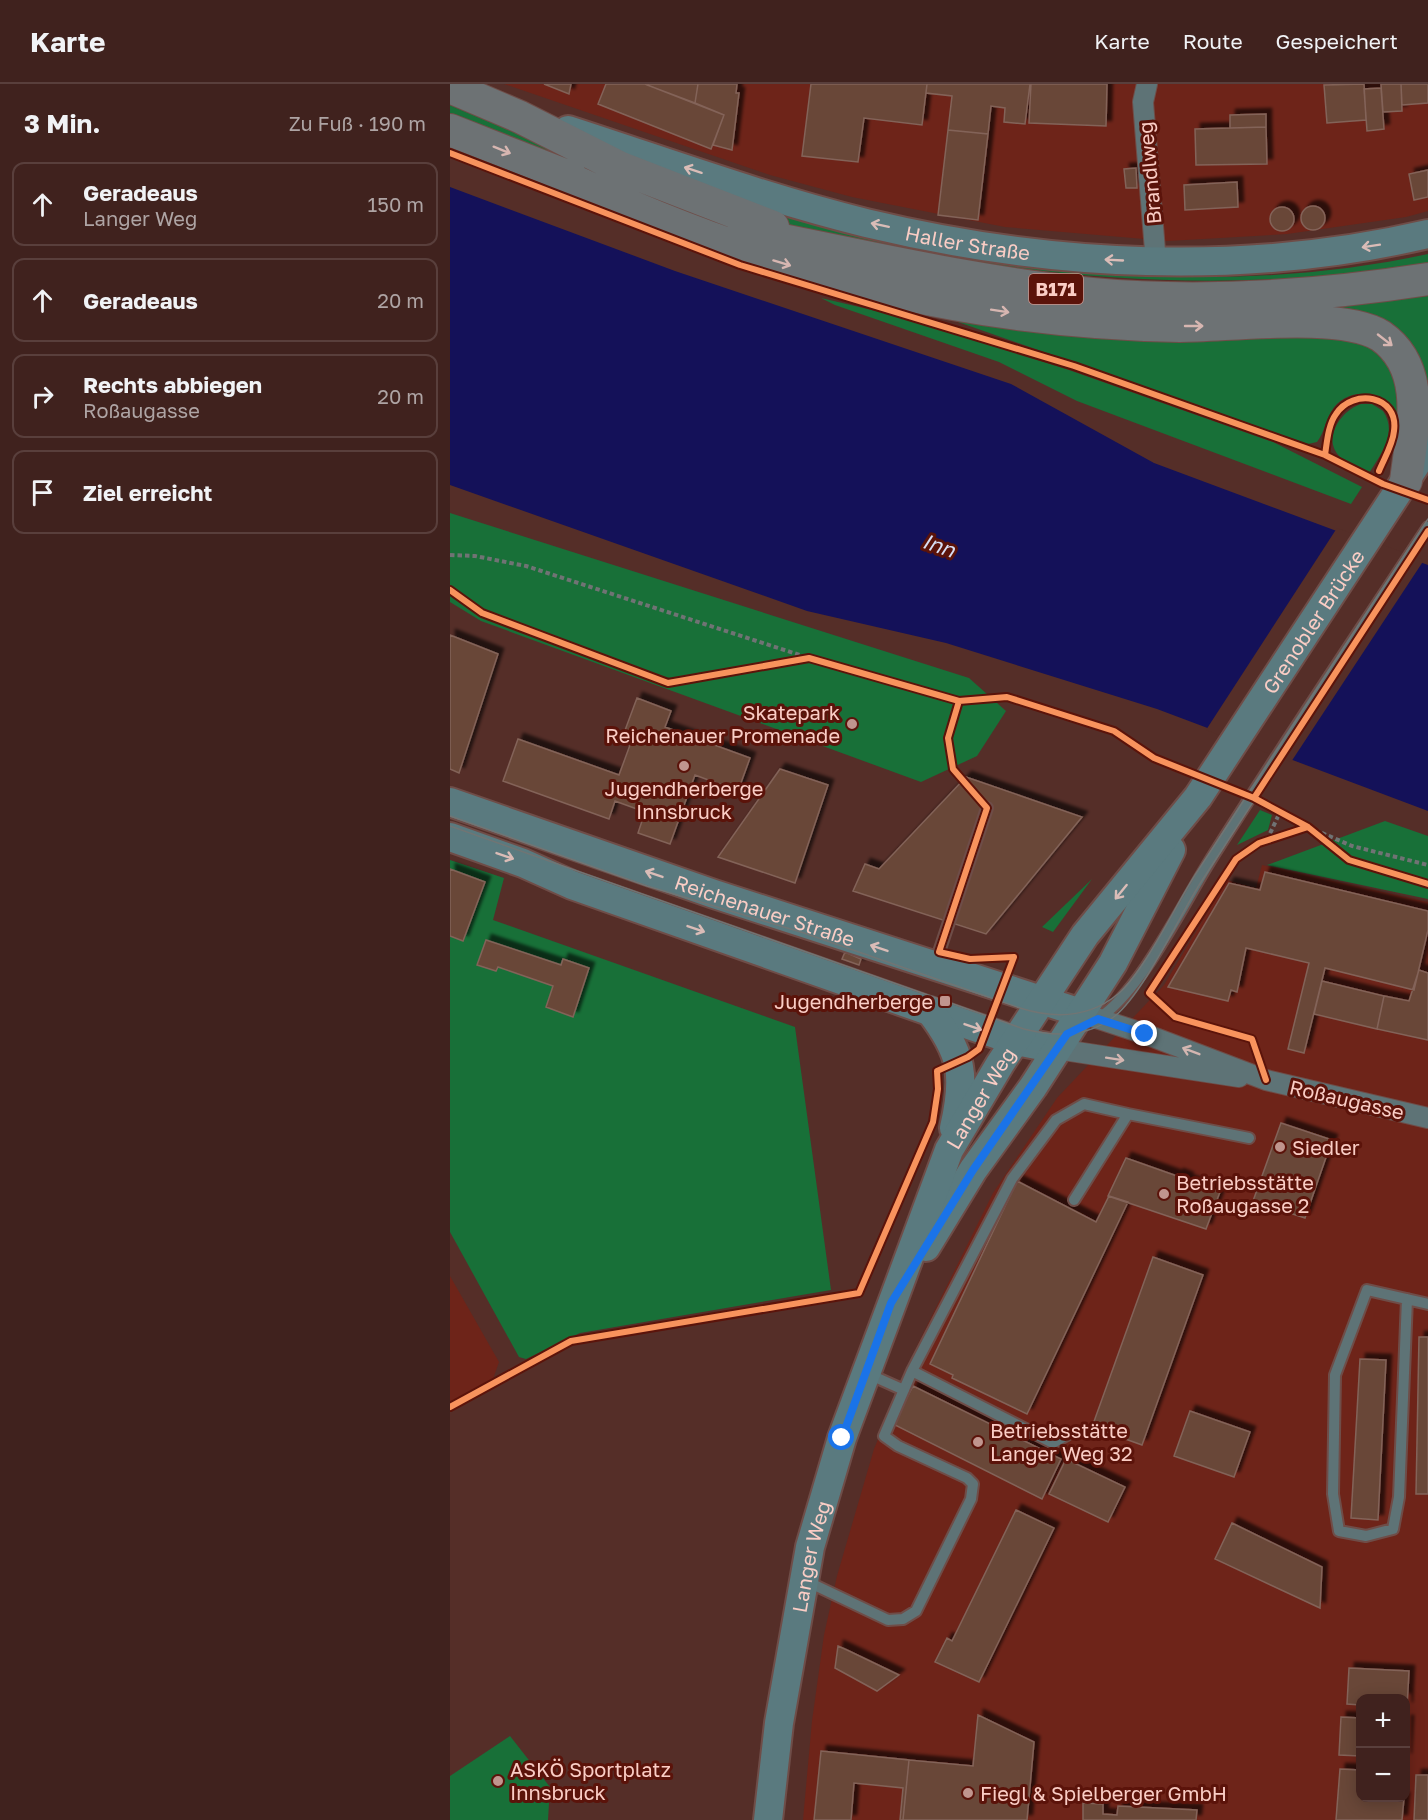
<!DOCTYPE html>
<html lang="de">
<head>
<meta charset="utf-8">
<style>
	:root { --surface:#40221e; --page:#472a27; --text:#f1f3f6; --muted:#aea4a4; --line:#593f3c }
	body { margin:0; font-family:"Golos Text",sans-serif; background:var(--page); color:var(--text) }
	.controls { position:absolute; right:18px; bottom:18px; display:grid; overflow:hidden; border-radius:12px; box-shadow:0 3px 15px #0003 }
	.controls button { width:54px; height:54px; display:grid; place-items:center; padding:0; border:0; border-bottom:2px solid var(--line); background:var(--surface); color:var(--text); font:30px sans-serif }
	.stop { position:absolute; width:18px; height:18px; margin:-14px; border:4px solid #1a73e8; border-radius:50%; background:#fff }
	.stop.end { background:#1a73e8; border-color:#fff; box-shadow:0 2px 6px #0008 }
	.list { margin:0; padding:0; list-style:none }
	h2 { display:flex; justify-content:space-between; align-items:center; height:78px; margin:0; padding:0 24px; font-size:26px }
	h2 small { font-size:20px; font-weight:400; color:var(--muted) }
	.list li { display:grid; grid-template-columns:39px 1fr auto; gap:18px; align-items:center; box-sizing:border-box; height:84px; margin:0 12px 12px; padding:0 12px; border:2px solid var(--line); border-radius:12px }
	.list b { display:block; font-size:22px; white-space:nowrap }
	.list p { margin:0; font-size:20px; white-space:nowrap; color:var(--muted) }
	.list em { font-size:20px; font-style:normal; color:var(--muted) }
	.icon { flex:none; width:33px; height:33px; fill:none; stroke:currentColor; stroke-width:2; stroke-linecap:round; stroke-linejoin:round }
	.map { position:relative; flex:none; width:978px; height:1736px; overflow:hidden }
	header { display:flex; align-items:center; gap:36px; box-sizing:border-box; height:84px; padding:0 30px; background:var(--surface); border-bottom:2px solid var(--line) }
	header strong { font-size:28px }
	nav { display:flex; gap:33px; margin-inline-start:auto; font-size:21px }
	main { display:flex }
	aside { flex:1; background:var(--surface) }
	.map>svg:first-child { display:block }
	.built { fill:#6e2419; fill-rule:evenodd }
	.green { fill:#187038 }
	.water { fill:#141159 }
	.pier { fill:#552e28 }
	.building { fill:#694738; stroke:#836359; stroke-width:1.5; filter:url(#shadow) }
	.lines { fill:none; stroke-linecap:round; stroke-linejoin:round }
	.lane-casing { stroke:#6f4d48; stroke-width:14 }
	.street-casing { stroke:#6f4d48; stroke-width:22 }
	.secondary-casing { stroke:#6f4d48; stroke-width:32 }
	.primary-casing { stroke:#6f4d48; stroke-width:34 }
	.path { stroke:#707374; stroke-width:4; stroke-dasharray:4.5 3; stroke-linecap:butt }
	.lane { stroke:#5e7376; stroke-width:10 }
	.street { stroke:#5e7376; stroke-width:20 }
	.secondary { stroke:#5a7a7f; stroke-width:28 }
	.primary { stroke:#6d7274; stroke-width:32 }
	.tram { stroke:#717574; stroke-width:1.5 }
	.cycleway-casing { stroke:#5b130a; stroke-width:10 }
	.cycleway { stroke:#f8935d; stroke-width:6 }
	.oneway { stroke:#d7b6b1 }
	.oneway2 { stroke:#dabcb7 }
	.oneway3 { stroke:#d3b6b1 }
	.route { stroke:#1a73e8; stroke-width:8 }
	.poi-dot { fill:#c0958e; stroke:#5b130a; stroke-width:2 }
	.labels { text-anchor:middle; dominant-baseline:central; stroke-width:6; stroke-linejoin:round; paint-order:stroke }
	.shield { fill:#5b130a; stroke:#ca958d; stroke-width:1.5 }
	.shield-label { font-size:18px; font-weight:bold; fill:#facdc5 }
	.street-label { font-size:20px; fill:#facdc5; stroke:#5b130a }
	.poi-label { font-size:20px; fill:#facdc5; stroke:#5b130a; text-anchor:start }
	.water-label { font-size:21px; font-style:italic; fill:#d7def5; stroke:#5b130a }
</style>
</head>
<body>
<header>
<strong>Karte</strong>
<nav><a>Karte</a><a>Route</a><a>Gespeichert</a></nav>
</header>
<main>
<aside>
<h2>3 Min.<small>Zu Fuß · 190 m</small></h2>
<ul class="list">
<li><svg class="icon" aria-label="ahead" viewBox="0 0 24 24"><path d="M12 20V5M6 11l6-6 6 6"/></svg><div><b>Geradeaus</b><p>Langer Weg</p></div><em>150 m</em></li>
<li><svg class="icon" aria-label="ahead" viewBox="0 0 24 24"><path d="M12 20V5M6 11l6-6 6 6"/></svg><div><b>Geradeaus</b></div><em>20 m</em></li>
<li><svg class="icon" aria-label="right" viewBox="0 0 24 24"><path d="M7 20v-9h11M14 6l5 5-5 5"/></svg><div><b>Rechts abbiegen</b><p>Roßaugasse</p></div><em>20 m</em></li>
<li><svg class="icon" aria-label="arrive" viewBox="0 0 24 24"><path d="M6 21V4h12l-3 4 3 4H6"/></svg><div><b>Ziel erreicht</b></div></li>
</ul>
</aside>
<div class="map">
<svg width="978" height="1736" viewBox="0 0 978 1736">
	<defs>
		<filter id="shadow"><feDropShadow dx="5.5" dy="-5.5" stdDeviation="1.5" flood-color="#0009"/></filter>
	</defs>
	<rect width="100%" height="100%" fill="#552e28"/>
	<path class="built" d="M54,0H978V127L956,133L837,150L718,157L555,143L402,113L320,91Z
		M812,781L978,818V1736H353L362,1637L374,1551L387,1492L424,1365L466,1264L543,1109L607,1014L714,901L777,796L806,804ZM910,1614H956V1714H910Z
		M0,1192L49,1278L43,1295L0,1319Z"/>
	<path class="green" d="M0,13L288,141L184,107L0,36Z
		M267,110C494,181 742,221 978,170V179C805,208 625,200 454,165C410,156 363,151 321,135C302,128 285,118 267,110Z
		M978,212V323L954,259L824,229Z
		M371,214L456,234L619,286L823,358L912,403L901,420L627,317L549,278L385,221Z
		M488,231L871,248L918,255L950,288V344L947,342L938,318C919,305 893,307 881,328C875,338 874,349 867,358L858,360Z
		M911,320H922L933,327C948,349 931,370 919,389C910,384 897,380 890,373C871,354 892,326 911,320Z
		M0,429L519,594L556,627L527,672L471,698L31,537L0,518Z
		M810,726L822,731L818,746L787,761Z
		M935,737L978,752V815L817,781Z
		M0,776L54,794L43,836L345,943L381,1206L130,1249L76,1275L69,1273L0,1148Z
		M642,795L603,848L592,843Z
		M60,1652L100,1703L98,1736H0V1692Z"/>
	<path class="water" d="M0,103L225,187L561,300L704,379L978,481V727L707,625L496,559L357,527L0,401Z"/>
	<path class="pier" d="M887,444L974,476L841,678L756,646Z"/>
	<path class="building" d="M94,0H121L119,10Z
		M156,0H195L274,31L261,65L148,20Z
		M248,0H287L286,9H289L282,66L263,61L274,31L245,19Z
		M248,0L245,19L197,1V0Z
		M361,0H477L472,41L414,34L408,78L352,72Z
		M477,0H580L575,40L554,38L555,24L541,22L538,50L498,46L502,12L476,9Z
		M581,0H657L656,42L579,39Z
		M914,0L916,36L877,39L874,1Z
		M931,0H951L952,27L933,28Z
		M951,0H978V19L952,21Z
		M931,4L934,45L917,47L914,5Z
		M816,30V43L780,44V31Z
		M816,43L817,80L746,81L745,45Z
		M498,46L538,50L528,136L488,131Z
		M686,84L687,104H676L674,85Z
		M978,86V113L964,116L959,90Z
		M787,98L788,123L735,126L734,101Z
		M851 134a12 12 0 1 1 24 0a12 12 0 1 1-24 0Z
		M820 135a12 12 0 1 1 24 0a12 12 0 1 1-24 0Z
		M0,551L48,570L9,689L0,685Z
		M187,614L221,627L215,643L300,674L288,707L245,691L220,760L188,749L195,728L165,717L159,735L53,697L68,655L169,691L180,661L171,657Z
		M330,685L378,701L345,799L268,773Z
		M516,693L632,733L536,850L403,807L415,780L429,785Z
		M0,785L35,798L13,857L0,852Z
		M815,788L978,827V846L964,906L875,884L854,969L838,965L859,879L796,864L787,908L781,906L778,917L718,903L779,799L810,806Z
		M36,856L111,881L113,875L139,884L123,933L96,923L103,902L48,883L46,887L27,881Z
		M395,868L411,875L409,881L392,875Z
		M969,886L978,889V956L927,945L934,912L959,917Z
		M872,897L934,912L927,945L864,930Z
		M831,1039L882,1056L855,1134L803,1117Z
		M676,1074L727,1092L728,1090L738,1094L737,1096L770,1108L756,1145L658,1112Z
		M567,1097L646,1138L659,1112L678,1118L577,1330L502,1294L503,1291L480,1280Z
		M703,1173L753,1191L692,1361L642,1343Z
		M969,1253H978V1410H966Z
		M910,1275L936,1276L928,1436L901,1434Z
		M463,1302L611,1375L592,1415L443,1340Z
		M740,1327L800,1348L784,1393L724,1372Z
		M616,1375L675,1403L658,1438L599,1410Z
		M566,1426L604,1444L529,1598L485,1578L497,1554L502,1557Z
		M782,1439L872,1483L870,1524L765,1475Z
		M388,1562L397,1566L449,1591L427,1607L385,1584Z
		M899,1584L959,1587L957,1624L956,1614H910V1621L897,1620Z
		M528,1631L584,1658L577,1736H453L459,1676L523,1682Z
		M891,1633L910,1634V1672L889,1671Z
		M956,1637H958L956,1675Z
		M371,1667L459,1676L453,1736H450L453,1704L404,1699L401,1736H364Z
		M890,1685L910,1686V1714H954L952,1736H886Z
		M966,1691H978V1736H964Z
		M633,1719L653,1720V1730L667,1731L668,1722L747,1726L746,1736H633Z"/>
	<g class="lines">
		<g class="lane-casing">
			<path id="lane" d="M485,880L537,724
				M648,935C693,905 733,819 763,772C833,661 906,553 978,443
				M624,1116L678,1030L799,1054
				M957,1215L949,1413L943,1445L916,1452L889,1447L883,1410L885,1291L917,1206L978,1220
				M416,1289L454,1306
				M617,1351L603,1359L462,1287L562,1095L606,1036L634,1020L678,1030
				M356,1497L438,1536L453,1535L466,1527L521,1415L523,1400L517,1394L448,1362L434,1352L462,1287"/>
		</g>
		<g class="street-casing">
			<path id="street" d="M697,0L693,18L706,179
				M631,929L695,950L816,996L978,1034
				M607,965L789,993"/>
		</g>
		<g class="secondary-casing">
			<g id="secondary">
				<path id="s1" d="M118,46C217,78 315,114 416,139C599,183 794,193 978,150"/>
				<path id="s2" d="M0,718L264,810L631,929"/>
				<path d="M0,753L73,779L122,801L513,939L566,957L607,965"/>
				<path d="M480,927C513,970 516,992 504,1044"/>
				<path d="M476,1163L523,1086L583,1003L663,879L721,766"/>
				<path id="s3" d="M318,1736L329,1639L360,1463L392,1354L499,1066L550,980L635,851L748,713L978,362"/>
			</g>
		</g>
		<g class="primary-casing">
			<path id="primary" d="M0,3L70,33L171,84L323,143
				M0,46L122,94
				M103,87C253,159 402,208 567,230C621,237 675,241 730,242C779,242 891,227 931,252C978,285 962,347 956,397
				M293,148C409,171 524,198 642,210C753,220 868,212 978,195"/>
		</g>
		<path class="path" d="M0,471L25,472L76,482L359,574
			M858,743L902,762L978,781
			M817,756L830,728"/>
		<use href="#lane" class="lane"/>
		<use href="#street" class="street"/>
		<use href="#secondary" class="secondary"/>
		<use href="#primary" class="primary"/>
		<path class="tram" d="M0,732L197,802L354,849L570,924C605,935 639,934 668,910C695,887 726,820 747,788C823,670 901,553 978,435
			M0,742L574,945C605,953 639,953 665,932C695,907 728,834 751,798C826,682 903,567 978,452"/>
		<g class="cycleway-casing">
			<path id="cycleway" d="M0,69L290,181L624,282L875,371L933,400L978,416
				M875,371C877,358 878,341 886,330C903,304 949,311 944,347C943,360 934,375 929,387
				M0,506L32,529L218,599L359,574L509,617L557,613L664,647L704,674L804,714L858,743L899,776L978,800
				M509,617L498,654L503,685L537,724L489,868L520,875L564,873
				M804,714L978,447
				M816,996L802,955L725,933L699,909L786,775L809,759L858,743
				M0,1323L121,1257L409,1209L483,1038L488,1005L487,987L518,973L529,965L564,873"/>
		</g>
		<use href="#cycleway" class="cycleway"/>
	</g>
	<defs><path id="oneway-shaft" d="M-6 0H5M1.5-3L5.5 0L1.5 3" fill="none" stroke-width="1.6" stroke-linecap="round" stroke-linejoin="round" transform="scale(1.5)"/></defs>
	<g class="oneway">
		<use href="#oneway-shaft" transform="translate(52 66) rotate(22)"/>
		<use href="#oneway-shaft" transform="translate(332 179) rotate(17)"/>
		<use href="#oneway-shaft" transform="translate(550 227) rotate(9)"/>
		<use href="#oneway-shaft" transform="translate(744 242)"/>
		<use href="#oneway-shaft" transform="translate(935 256) rotate(38)"/>
	</g>
	<g class="oneway2">
		<use href="#oneway-shaft" transform="translate(243 86) rotate(-162)"/>
		<use href="#oneway-shaft" transform="translate(430 141) rotate(-168)"/>
		<use href="#oneway-shaft" transform="translate(921 162) rotate(171)"/>
		<use href="#oneway-shaft" transform="translate(664 176) rotate(-177)"/>
		<use href="#oneway-shaft" transform="translate(55 772) rotate(19)"/>
		<use href="#oneway-shaft" transform="translate(204 790) rotate(-161)"/>
		<use href="#oneway-shaft" transform="translate(671 808) rotate(129)"/>
		<use href="#oneway-shaft" transform="translate(246 845) rotate(19)"/>
		<use href="#oneway-shaft" transform="translate(429 864) rotate(-161)"/>
		<use href="#oneway-shaft" transform="translate(523 943) rotate(19)"/>
	</g>
	<g class="oneway3">
		<use href="#oneway-shaft" transform="translate(741 967) rotate(-159)"/>
		<use href="#oneway-shaft" transform="translate(665 975) rotate(9)"/>
	</g>
	<g class="lines">
		<path class="route" d="M392,1354L441,1219L523,1086L617,950L648,935L695,950"/>
	</g>
	<g class="poi-dot">
		<circle cx="402" cy="640" r="6"/>
		<circle cx="234" cy="682" r="6"/>
		<rect x="489" y="911" width="12" height="12" rx="3"/>
		<circle cx="830" cy="1063" r="6"/>
		<circle cx="714" cy="1110" r="6"/>
		<circle cx="528" cy="1358" r="6"/>
		<circle cx="48" cy="1697" r="6"/>
		<circle cx="518" cy="1709" r="6"/>
	</g>
	<g class="labels">
		<rect class="shield" x="579" y="190" width="54" height="30" rx="4.5"/>
		<g class="shield-label">
			<text x="606" y="205">B171</text>
		</g>
		<g class="street-label">
			<text transform="translate(699 89) rotate(-95)">Brandlweg</text>
			<text stroke="none"><textPath href="#s1" startOffset="416">Haller Straße</textPath></text>
			<text stroke="none"><textPath href="#s3" startOffset="1340">Grenobler Brücke</textPath></text>
			<text stroke="none"><textPath href="#s2" startOffset="333">Reichenauer Straße</textPath></text>
			<text stroke="none"><textPath href="#s3" startOffset="758">Langer Weg</textPath></text>
			<text transform="translate(897 1015) rotate(13)">Roßaugasse</text>
			<text stroke="none"><textPath href="#s3" startOffset="267">Langer Weg</textPath></text>
		</g>
		<g class="poi-label">
			<text x="390" y="628" text-anchor="end">Skatepark<tspan x="390" dy="23">Reichenauer Promenade</tspan></text>
			<text x="234" y="704" text-anchor="middle">Jugendherberge<tspan x="234" dy="23">Innsbruck</tspan></text>
			<text x="483" y="917" text-anchor="end">Jugendherberge</text>
			<text x="842" y="1063">Siedler</text>
			<text x="726" y="1098">Betriebsstätte<tspan x="726" dy="23">Roßaugasse 2</tspan></text>
			<text x="540" y="1346">Betriebsstätte<tspan x="540" dy="23">Langer Weg 32</tspan></text>
			<text x="60" y="1685">ASKÖ Sportplatz<tspan x="60" dy="23">Innsbruck</tspan></text>
			<text x="530" y="1709">Fiegl &amp; Spielberger GmbH</text>
		</g>
		<g class="water-label">
			<text transform="translate(489 461) rotate(19)">Inn</text>
		</g>
	</g>
</svg>
<div class="controls">
<button>+</button>
<button>−</button>
</div>
<div class="stop" style="left:392px;top:1354px"></div>
<div class="stop end" style="left:695px;top:950px"></div>
</div>
</main>
</body>
</html>
